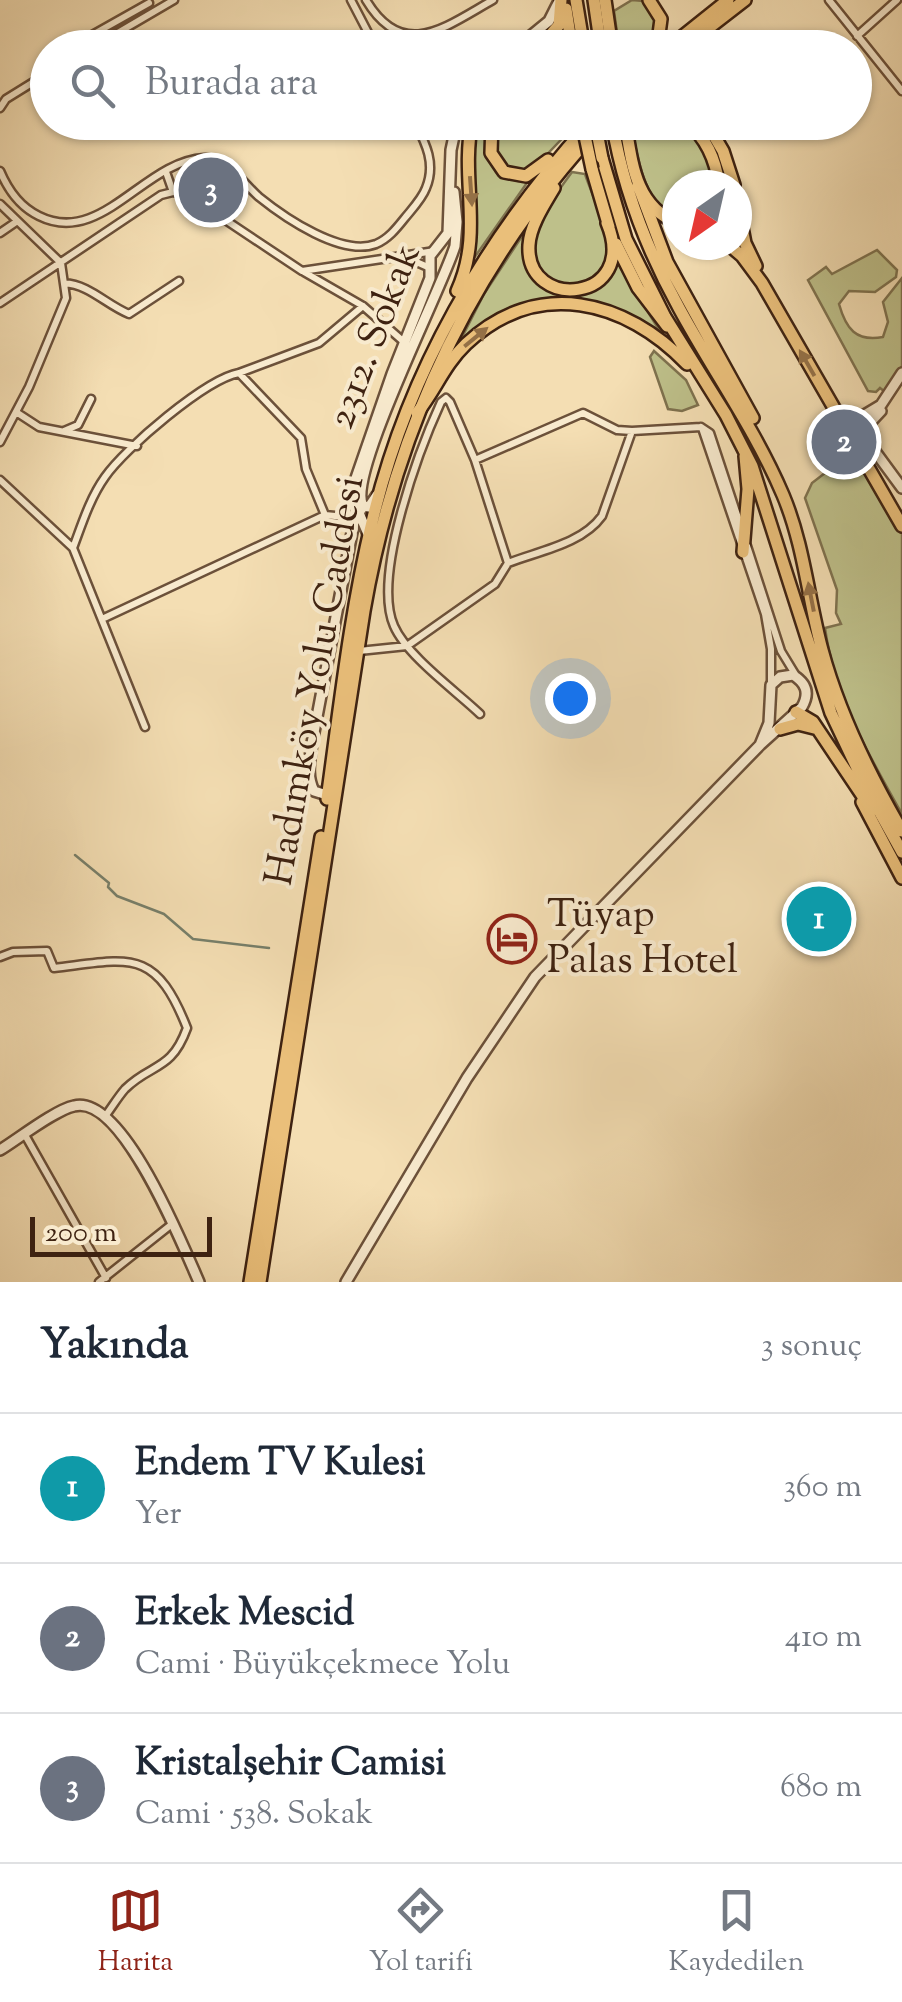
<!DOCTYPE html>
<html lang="tr">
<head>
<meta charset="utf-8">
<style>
	:root { --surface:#fff; --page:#f6f6f7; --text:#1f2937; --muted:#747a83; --line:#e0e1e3; --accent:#8f2418 }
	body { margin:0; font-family:"Sorts Mill Goudy",serif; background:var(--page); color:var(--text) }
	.compass { position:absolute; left:662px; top:170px; width:90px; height:90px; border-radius:50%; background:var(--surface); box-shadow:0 2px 8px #0004; rotate:214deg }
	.scale { position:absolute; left:30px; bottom:25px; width:182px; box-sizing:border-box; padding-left:10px; border:5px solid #3e2211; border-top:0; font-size:28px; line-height:35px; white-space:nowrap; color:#3e2211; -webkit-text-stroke:8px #f8eace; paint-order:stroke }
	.you { position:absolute; left:570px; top:698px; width:35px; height:35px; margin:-25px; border:8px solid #fff; border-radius:50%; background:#1a73e8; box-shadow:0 0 0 15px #1a73e833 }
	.badge { display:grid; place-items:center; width:65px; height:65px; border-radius:50%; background:var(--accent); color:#fff; font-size:32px; font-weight:700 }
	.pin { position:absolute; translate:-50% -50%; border:5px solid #fff; box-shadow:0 2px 10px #0006 }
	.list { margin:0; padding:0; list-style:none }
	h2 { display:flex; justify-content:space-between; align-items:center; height:130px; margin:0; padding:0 40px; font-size:42px }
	h2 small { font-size:32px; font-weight:400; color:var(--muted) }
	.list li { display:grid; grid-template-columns:65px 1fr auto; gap:30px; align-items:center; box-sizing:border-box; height:150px; padding:0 40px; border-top:2px solid var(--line) }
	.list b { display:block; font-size:38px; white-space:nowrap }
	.list p { margin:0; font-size:32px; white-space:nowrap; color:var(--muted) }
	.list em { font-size:32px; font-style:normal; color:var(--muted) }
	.icon { flex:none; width:55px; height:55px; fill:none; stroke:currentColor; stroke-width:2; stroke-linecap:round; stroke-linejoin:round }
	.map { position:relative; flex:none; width:902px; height:1282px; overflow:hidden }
	.search { position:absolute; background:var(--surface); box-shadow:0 2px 8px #0004; left:30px; right:30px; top:30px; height:110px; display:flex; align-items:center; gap:25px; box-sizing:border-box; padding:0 35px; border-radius:55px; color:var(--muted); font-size:38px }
	.sheet { height:580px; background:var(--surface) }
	nav { display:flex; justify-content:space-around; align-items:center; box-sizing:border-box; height:140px; border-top:2px solid var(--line); background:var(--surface); font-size:28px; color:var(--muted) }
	nav a { display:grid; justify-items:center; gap:5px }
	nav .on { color:var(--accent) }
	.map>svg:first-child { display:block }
	.green { fill:#bec08a; stroke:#7e714e; stroke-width:2.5 }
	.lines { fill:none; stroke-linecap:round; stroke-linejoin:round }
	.stream { stroke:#777f6a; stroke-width:2.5 }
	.minor-casing { stroke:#6c513a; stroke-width:11 }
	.tertiary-casing { stroke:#6c513a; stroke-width:14 }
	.primary-casing { stroke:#3e2211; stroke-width:16 }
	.trunk-casing { stroke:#3e2211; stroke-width:16 }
	.minor { stroke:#f8eace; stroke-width:6 }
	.tertiary { stroke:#f8eace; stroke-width:9 }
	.primary { stroke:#eabf7a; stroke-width:11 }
	.trunk { stroke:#eabf7a; stroke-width:11 }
	.primary-bridge-casing { stroke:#3e2211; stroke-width:16; stroke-linecap:butt }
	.trunk-bridge-casing { stroke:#3e2211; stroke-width:16; stroke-linecap:butt }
	.primary-bridge { stroke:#eabf7a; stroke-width:11 }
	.trunk-bridge { stroke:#eabf7a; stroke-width:11 }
	.oneway { fill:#947046 }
	.labels { text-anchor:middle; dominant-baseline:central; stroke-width:8; stroke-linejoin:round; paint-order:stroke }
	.street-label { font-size:40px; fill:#3e2211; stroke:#f8eace }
	.poi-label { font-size:40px; fill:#3e2211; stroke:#f8eace; text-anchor:start }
</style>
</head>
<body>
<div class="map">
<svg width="902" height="1282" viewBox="0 0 902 1282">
	<rect width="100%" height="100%" fill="#f4deb3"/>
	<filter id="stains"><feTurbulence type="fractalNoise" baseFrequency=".002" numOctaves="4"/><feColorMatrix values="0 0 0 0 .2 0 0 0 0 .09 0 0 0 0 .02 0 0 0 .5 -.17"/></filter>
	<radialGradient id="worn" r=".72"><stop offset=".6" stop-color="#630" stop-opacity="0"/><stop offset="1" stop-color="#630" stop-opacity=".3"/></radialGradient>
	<path class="green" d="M632,0L644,1L658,24L645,47H619L614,11Z
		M477,123H489L487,150L496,172L518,181L529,180L472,261C478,214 469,168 477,123Z
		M496,123H574L575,125L534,168L520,173L499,164L493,136Z
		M631,123C646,123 667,118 681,123C700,128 711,168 715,185H677V217C643,205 637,154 631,123Z
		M572,172L585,174C591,193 610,231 608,249C600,312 517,286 535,233C543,211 558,191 572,172Z
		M530,224L525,252L557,292L607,277L617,262L661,333C630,311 583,290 544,301C524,306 477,337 456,349L484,294Z
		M877,250L897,270L896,277L875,292L849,291L839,304C846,329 856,342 883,337L888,322L883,302L902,278V366L885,392L880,388L876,392L868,391L808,280L826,267L832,274Z
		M654,351L686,380L698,405L682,411L668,409L650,357Z
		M837,454L847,473L861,467L902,532V814C869,756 834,695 825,628L841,624L836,613L837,590L805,498L812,483L838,463L834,457Z"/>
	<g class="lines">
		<path class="stream" d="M75,855L109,883L108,887L117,896L164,914L193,939L269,948"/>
		<g class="minor-casing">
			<path id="minor" d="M351,0L376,48
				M366,0C403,62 445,27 493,0
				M829,0L902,91
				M857,36L897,0
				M69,48L149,3
				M92,48L174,0
				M0,108L6,99L48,73
				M0,171C8,190 20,207 39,216C101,247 144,161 204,158C227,157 244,184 259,197C285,218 342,257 376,244C388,239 396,229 404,219C412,209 422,199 426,188C436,164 426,144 415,122
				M166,172L173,192
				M0,204L61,263
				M0,233L16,222
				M405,257L430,268
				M304,272L363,306L404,342
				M64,283C90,285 105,304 129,314L179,281
				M0,303L161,195L173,192L188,195L302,271L435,251
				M16,412L39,427L137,446
				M701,427L710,433L742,530
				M702,428L765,614L771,649V684
				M64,431L78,425L91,399
				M0,442L29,387L66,298L61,263
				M0,480L73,548
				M325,515L306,469L301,438L239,373L319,343L363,306
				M747,546L781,651L795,674
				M508,563C539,551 582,544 602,516L632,431
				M102,619L325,515L355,518
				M359,651L407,646L495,584L508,563L475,460
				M480,714C456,691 407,656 394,626C372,576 419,450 441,402L446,398L450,402L475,460L583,413L617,430L632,431L701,427
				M145,727L73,548C82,524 90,498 105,477C125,448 206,379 239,373
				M0,957L13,952L47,951L54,968C130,959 155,947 187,1028C171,1072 151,1063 125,1089C118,1097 112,1107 106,1115
				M25,1135L106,1278
				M99,1282L172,1224"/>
		</g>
		<g class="tertiary-casing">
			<path id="tertiary" d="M516,48L549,21L558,3
				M861,417L881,405L902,373
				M866,427L881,411
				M860,431L902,488
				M363,506C346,476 442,289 455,246L457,222L454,192
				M368,534L353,499L356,478L392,374L430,278V256L448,233L451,150L457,122
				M327,795L314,791C306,775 310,760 312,743L354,522L363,506L369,507L377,495
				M0,1150C18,1139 55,1110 74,1106C122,1093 183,1246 199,1282
				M346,1282L467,1078L535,977L760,745L802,707C810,693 806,683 793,675L780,677L771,685L769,723L760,745"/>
		</g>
		<g class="primary-casing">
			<path id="primary" d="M605,0L612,48
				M649,0L661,19L659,34L652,48
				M566,9L572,48
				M539,48L559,25L561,0
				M668,48L728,0
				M683,48L745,0
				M492,122L491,153L504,172L526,176L548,160
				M625,122C632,163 635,206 677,223
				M687,122C707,139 716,160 719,185
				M706,122L723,151L734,185
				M592,169L609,227
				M554,188C544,205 530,226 529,245C525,313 640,302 607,223
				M737,202L745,243L756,266
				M616,244L638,288L667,326
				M729,245L742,256L762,283L902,526
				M457,291C484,232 460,181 472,122
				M327,799C340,706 350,613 372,522C407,373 485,239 587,126
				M862,802L902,878
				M250,1282L321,837
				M260,1282L364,611C396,426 474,260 604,122"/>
		</g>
		<g class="trunk-casing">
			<path id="trunk" d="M576,0L584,48
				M594,0L601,48
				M612,122C623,188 647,250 679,308C713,371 755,429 783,495C804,545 808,598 822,650C839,713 869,774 902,831
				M602,158L626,239L665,317L726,415L752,466L831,713L868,791L902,852
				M638,185L667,262L753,418
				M417,413C435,391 444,365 466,344C537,277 626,300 687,364
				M743,552L748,489L745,456
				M796,712L813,722L872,810
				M780,729L798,724L814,728"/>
		</g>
		<use href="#minor" class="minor"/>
		<use href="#tertiary" class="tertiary"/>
		<use href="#primary" class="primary"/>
		<use href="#trunk" class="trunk"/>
		<g class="primary-bridge-casing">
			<path id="primary-bridge" d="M582,122L592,169"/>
		</g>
		<g class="trunk-bridge-casing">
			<path id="trunk-bridge" d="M595,122L602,158"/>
		</g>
		<use href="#primary-bridge" class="primary-bridge"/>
		<use href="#trunk-bridge" class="trunk-bridge"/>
	</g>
	<defs><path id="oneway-solid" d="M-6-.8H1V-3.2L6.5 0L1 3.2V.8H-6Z" transform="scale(2.5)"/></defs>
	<g class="oneway">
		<use href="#oneway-solid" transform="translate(471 191) rotate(86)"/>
		<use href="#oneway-solid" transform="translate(476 337) rotate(-39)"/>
		<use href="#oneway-solid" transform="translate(807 363) rotate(-120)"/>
		<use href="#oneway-solid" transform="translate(811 597) rotate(-101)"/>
	</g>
	<defs>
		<g id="hotel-ring" transform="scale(2.5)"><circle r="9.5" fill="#f8eace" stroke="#8f2418" stroke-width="1.5"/><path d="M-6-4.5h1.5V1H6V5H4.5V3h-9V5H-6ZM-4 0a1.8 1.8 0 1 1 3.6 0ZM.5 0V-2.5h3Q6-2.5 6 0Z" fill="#8f2418"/></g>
	</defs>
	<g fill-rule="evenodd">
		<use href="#hotel-ring" x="512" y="939"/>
	</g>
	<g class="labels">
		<g class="street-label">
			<text transform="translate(376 337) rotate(-69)">2312. Sokak</text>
			<text transform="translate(317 681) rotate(-80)">Hadımköy Yolu Caddesi</text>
		</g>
		<g class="poi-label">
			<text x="547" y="916">Tüyap<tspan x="547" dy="46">Palas Hotel</tspan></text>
		</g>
	</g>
	<rect width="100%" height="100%" filter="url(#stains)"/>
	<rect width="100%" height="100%" fill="url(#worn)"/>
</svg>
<svg class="compass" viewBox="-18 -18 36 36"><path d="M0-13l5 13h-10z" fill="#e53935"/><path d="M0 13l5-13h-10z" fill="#747a83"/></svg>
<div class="scale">200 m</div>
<div class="you"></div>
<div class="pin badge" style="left:819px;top:919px;background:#0f9aa8">1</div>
<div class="pin badge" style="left:844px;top:442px;background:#6b7280">2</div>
<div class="pin badge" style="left:211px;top:190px;background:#6b7280">3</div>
<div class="search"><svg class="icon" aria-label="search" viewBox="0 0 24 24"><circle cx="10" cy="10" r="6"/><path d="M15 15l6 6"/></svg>Burada ara</div>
</div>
<section class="sheet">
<h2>Yakında<small>3 sonuç</small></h2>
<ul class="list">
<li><span class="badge" style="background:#0f9aa8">1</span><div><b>Endem TV Kulesi</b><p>Yer</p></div><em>360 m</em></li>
<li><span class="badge" style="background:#6b7280">2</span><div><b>Erkek Mescid</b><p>Cami · Büyükçekmece Yolu</p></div><em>410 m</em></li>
<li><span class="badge" style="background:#6b7280">3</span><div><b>Kristalşehir Camisi</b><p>Cami · 538. Sokak</p></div><em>680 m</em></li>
</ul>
</section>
<nav>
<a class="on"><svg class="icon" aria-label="map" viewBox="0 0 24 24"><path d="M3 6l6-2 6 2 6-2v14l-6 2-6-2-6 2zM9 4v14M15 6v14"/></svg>Harita</a>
<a><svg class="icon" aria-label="directions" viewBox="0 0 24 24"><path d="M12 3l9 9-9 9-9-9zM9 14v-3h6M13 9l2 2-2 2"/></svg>Yol tarifi</a>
<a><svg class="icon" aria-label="saved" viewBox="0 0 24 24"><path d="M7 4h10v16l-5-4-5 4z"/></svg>Kaydedilen</a>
</nav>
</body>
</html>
